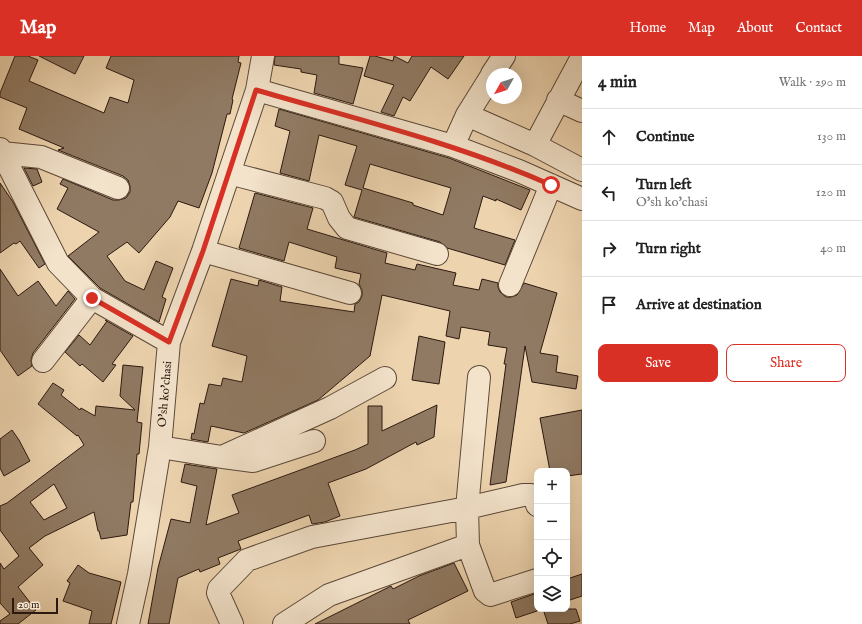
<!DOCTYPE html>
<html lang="en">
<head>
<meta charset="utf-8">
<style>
	:root { --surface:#fff; --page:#f6f6f6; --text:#222; --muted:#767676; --line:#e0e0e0; --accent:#d93025 }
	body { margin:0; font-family:"IM FELL English",serif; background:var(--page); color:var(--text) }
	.controls { position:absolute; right:12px; bottom:12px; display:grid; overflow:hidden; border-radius:8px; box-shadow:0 4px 16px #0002 }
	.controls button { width:36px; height:36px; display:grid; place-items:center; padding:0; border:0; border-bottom:1px solid var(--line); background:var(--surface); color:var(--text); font:20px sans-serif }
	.compass { position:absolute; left:486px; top:12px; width:36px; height:36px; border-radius:50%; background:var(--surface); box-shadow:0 4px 16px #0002; rotate:231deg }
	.scale { position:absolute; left:12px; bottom:10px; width:46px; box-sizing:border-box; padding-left:4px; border:2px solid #2c1910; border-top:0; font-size:11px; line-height:14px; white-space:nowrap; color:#2c1910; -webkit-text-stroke:3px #f3e3cb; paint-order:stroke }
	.stop { position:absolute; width:12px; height:12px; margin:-9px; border:3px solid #d93025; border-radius:50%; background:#fff }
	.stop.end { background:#d93025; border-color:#fff; box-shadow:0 1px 4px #0008 }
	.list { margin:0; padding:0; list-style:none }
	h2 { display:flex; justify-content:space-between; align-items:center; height:52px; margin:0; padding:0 16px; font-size:17px }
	h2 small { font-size:13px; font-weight:400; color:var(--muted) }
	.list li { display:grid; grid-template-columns:26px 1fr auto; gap:12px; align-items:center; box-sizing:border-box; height:56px; padding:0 16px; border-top:1px solid var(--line) }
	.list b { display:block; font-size:15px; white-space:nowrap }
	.list p { margin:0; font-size:13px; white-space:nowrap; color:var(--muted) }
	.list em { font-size:13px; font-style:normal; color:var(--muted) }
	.actions { display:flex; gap:8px; padding:12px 16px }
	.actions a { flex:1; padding:9px 0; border:1px solid var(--accent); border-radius:8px; text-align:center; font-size:14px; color:var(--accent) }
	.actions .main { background:var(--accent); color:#fff }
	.icon { flex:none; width:22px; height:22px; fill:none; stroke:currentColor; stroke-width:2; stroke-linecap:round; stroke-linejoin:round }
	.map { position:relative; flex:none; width:582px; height:568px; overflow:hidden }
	header { display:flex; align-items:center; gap:24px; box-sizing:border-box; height:56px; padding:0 20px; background:var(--accent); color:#fff }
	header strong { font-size:19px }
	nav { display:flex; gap:22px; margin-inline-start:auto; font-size:14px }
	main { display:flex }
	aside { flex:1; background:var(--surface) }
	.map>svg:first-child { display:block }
	.building { fill:#907a63; stroke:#2c1910; fill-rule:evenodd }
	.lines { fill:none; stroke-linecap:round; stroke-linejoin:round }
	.minor-casing { stroke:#5c4838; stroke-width:24 }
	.minor { stroke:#f3e3cb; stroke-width:22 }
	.route { stroke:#d93025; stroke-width:5 }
	.labels { text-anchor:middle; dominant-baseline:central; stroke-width:4; stroke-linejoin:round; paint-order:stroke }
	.street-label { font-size:12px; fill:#2c1910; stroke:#f3e3cb }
</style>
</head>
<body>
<header>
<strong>Map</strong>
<nav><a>Home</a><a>Map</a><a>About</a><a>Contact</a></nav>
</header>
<main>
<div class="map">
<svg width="582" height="568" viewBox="0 0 582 568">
	<rect width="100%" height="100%" fill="#edd4af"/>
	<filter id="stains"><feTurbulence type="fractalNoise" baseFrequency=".005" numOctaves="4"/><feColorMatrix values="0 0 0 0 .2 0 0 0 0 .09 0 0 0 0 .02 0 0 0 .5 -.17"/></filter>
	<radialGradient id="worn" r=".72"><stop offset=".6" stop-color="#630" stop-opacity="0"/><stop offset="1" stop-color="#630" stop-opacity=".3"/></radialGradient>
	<path class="building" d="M15,0H28L38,4L29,25L104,57L110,41L128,47L134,24L106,12L111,0H239L238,6L241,7L232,43L233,44L230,58H227L212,117L199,152L178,145L170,161L139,197L127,186L107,200L125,225L144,234L156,205L173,212L162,241L166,243L159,266L100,232L68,200L99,176L57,153L68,132L60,128L63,123L113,144H119L126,142L130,136V130L128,124L123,120L58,94L64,92L19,73L27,52L0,41V37Z
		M39,0H84L75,18Z
		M275,0H339V8L363,12L353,48L314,37L317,19L301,16V13L274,9Z
		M370,0H375L393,5L394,0L408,7L412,0H464L448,23L431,11L410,45L403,41L394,60L381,56L394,29L364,20Z
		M279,53L449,102L530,134L521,154L496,143V145L483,140L474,172L515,184L505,209L447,192L440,186L354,161L362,134L345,129L357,90L319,79L309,125L280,117L290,75L275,70ZM370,108L451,132L443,159L413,149V147L363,132Z
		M24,112L37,113L42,126L33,130Z
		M0,127L13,146L45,208L39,212L20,185L16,188L14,187L0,197Z
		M255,137L313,152L307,173L387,197L385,207L415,214L417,208L456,217L453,229L479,234L482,223L498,227V231L500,236L506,241H511L517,239L524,227L557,237L540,297L558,300L556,316L578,320L576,333L532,326L525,290L506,426L490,429L506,308H504L507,292L488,289L490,276L461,271L459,283L446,280L450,255L382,239L370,300L318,344L244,377L211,370L208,386L191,383L192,377L194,378L200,347L204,348L209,328L221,330L223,322L242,326L247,300L212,290L231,223L258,230L259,224L282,231L280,245L354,256L355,248L359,246L362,240V234L359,228L361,218L335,212L337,201L289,186L284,205L239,192Z
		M0,213L18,240L38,225L56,250L68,235L75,243L33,297L31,304L32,310L18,320L0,294Z
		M105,264L133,280L112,308L116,309L103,326L82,308L80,310L65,296L79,279L90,289L107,265Z
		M419,280L445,286L439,328L412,324Z
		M123,309L143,311L137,366L142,367L139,398H137L133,446H131L127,479L101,483L99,475H98L94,456L45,480L29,492L43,509L18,531L36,554L18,568H0V565L10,558L0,547V507L4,513L19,500L0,474V450L7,447L84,389L78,379L77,380L38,348L53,327L64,334L61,339L80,354L81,352L95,360L96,350L135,354L120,340ZM54,428L67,452L44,464L30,446Z
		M437,349L434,381L417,389L416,386L366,413L328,427L340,460L325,466L312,468L309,459L238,485L241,493L218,502L220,508L200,516L199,513L178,522L169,568H148L158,512L171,463L190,467L197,430L181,426L185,408L217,413L206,469L239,457L232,439L355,394L368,388V350H382V375Z
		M582,354V418L567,420V415H550L540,362Z
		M12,374L19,384L30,405L4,420L0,412V383Z
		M454,507L468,535L408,564L410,568H315L391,530L393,533L419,520Z
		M78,509L89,517L121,526L111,568H89L92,555L63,545L70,527L67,525Z
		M582,518V540L567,545V523Z
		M537,537V555L516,562L511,546Z
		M543,553H576L580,565L570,568H548Z"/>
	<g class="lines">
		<g class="minor-casing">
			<path id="minor" d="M492,18L504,0
				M257,34L453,90L519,115L582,143
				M558,44L582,55
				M467,59L535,89L582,114
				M535,89L582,1
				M453,90L467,59L492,19
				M0,93L58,207L92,242L169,286
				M2,97L41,101L118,132
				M229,117L325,142L332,146L339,162L347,172L437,198
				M203,195L350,237
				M510,229L551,129
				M43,305L92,242
				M479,321L467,452L468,489L485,535L490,539L537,524
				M160,391L222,401L330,352L385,322
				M223,401L253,405L314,385
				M128,568L139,518L160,391L169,286L203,195L257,34L263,0
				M232,568L218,537L219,533L247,504L312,481L467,452L523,439H531L536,444L537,449
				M284,568L329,539L468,489"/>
		</g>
		<use href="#minor" class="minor"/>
	</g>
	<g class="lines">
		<path class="route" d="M92,242L169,286L203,195L256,34C356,63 456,87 551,129"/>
	</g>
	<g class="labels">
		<g class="street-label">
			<text transform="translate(165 338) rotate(-85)">O'sh ko'chasi</text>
		</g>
	</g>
	<rect width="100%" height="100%" filter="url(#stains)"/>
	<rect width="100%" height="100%" fill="url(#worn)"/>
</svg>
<div class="controls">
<button>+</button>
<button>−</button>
<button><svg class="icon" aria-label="locate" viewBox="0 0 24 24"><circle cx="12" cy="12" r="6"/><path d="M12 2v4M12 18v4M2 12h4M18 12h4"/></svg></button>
<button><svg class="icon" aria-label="layers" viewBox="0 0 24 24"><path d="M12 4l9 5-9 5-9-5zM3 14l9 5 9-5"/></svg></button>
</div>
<svg class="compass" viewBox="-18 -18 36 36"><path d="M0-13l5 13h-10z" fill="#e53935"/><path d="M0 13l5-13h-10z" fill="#767676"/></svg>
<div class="scale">20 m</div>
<div class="stop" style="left:551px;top:129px"></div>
<div class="stop end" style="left:92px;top:242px"></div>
</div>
<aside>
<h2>4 min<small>Walk · 290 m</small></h2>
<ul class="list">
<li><svg class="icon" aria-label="ahead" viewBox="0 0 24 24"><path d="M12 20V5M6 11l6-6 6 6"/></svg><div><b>Continue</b></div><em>130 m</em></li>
<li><svg class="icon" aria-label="left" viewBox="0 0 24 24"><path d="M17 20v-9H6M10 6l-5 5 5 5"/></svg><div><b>Turn left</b><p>O'sh ko'chasi</p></div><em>120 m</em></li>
<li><svg class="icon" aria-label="right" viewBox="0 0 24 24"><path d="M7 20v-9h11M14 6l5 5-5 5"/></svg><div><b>Turn right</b></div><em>40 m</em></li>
<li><svg class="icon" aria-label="arrive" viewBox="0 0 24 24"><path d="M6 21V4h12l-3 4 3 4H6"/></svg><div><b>Arrive at destination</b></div></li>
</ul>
<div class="actions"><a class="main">Save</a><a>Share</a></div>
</aside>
</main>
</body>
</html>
